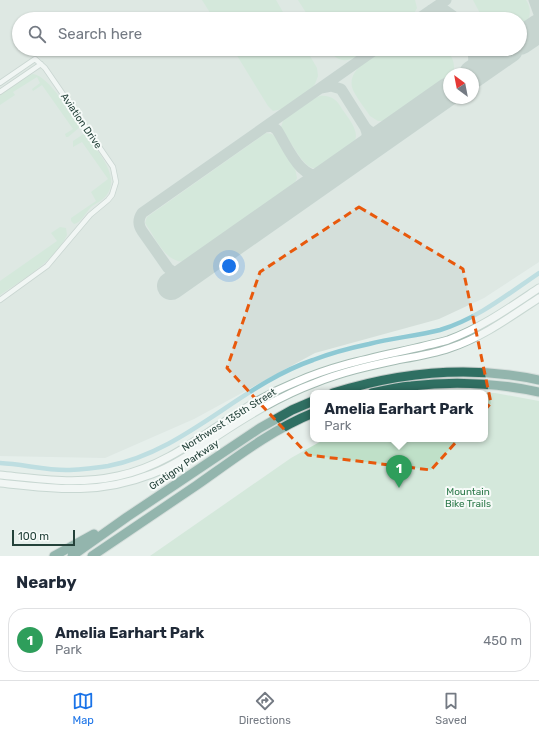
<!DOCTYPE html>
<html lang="en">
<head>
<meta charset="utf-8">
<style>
	:root { --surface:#fff; --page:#f2f2f3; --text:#1f2937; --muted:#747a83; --line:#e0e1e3; --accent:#1a73e8 }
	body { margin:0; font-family:Rubik,sans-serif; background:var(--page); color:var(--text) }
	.compass { position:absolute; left:443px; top:68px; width:36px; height:36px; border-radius:50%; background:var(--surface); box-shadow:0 1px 3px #0004; rotate:328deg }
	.scale { position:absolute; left:12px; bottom:10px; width:63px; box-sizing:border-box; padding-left:4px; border:2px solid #24423a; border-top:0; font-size:11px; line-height:14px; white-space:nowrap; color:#24423a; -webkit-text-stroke:3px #f7fbf9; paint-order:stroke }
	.you { position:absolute; left:229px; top:266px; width:14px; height:14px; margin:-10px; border:3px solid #fff; border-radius:50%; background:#1a73e8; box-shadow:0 0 0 6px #1a73e833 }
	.badge { display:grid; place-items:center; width:26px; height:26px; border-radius:50%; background:var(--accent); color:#fff; font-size:13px; font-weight:700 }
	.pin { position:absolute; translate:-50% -33px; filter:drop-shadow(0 1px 2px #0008) }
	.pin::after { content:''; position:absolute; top:21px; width:14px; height:12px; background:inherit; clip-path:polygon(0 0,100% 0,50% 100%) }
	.popup { position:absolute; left:310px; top:390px; width:178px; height:52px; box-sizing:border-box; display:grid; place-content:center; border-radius:8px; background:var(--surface); filter:drop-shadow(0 1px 3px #0005); font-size:13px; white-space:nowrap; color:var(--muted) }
	.popup b { font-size:15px; color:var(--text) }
	.popup::after { content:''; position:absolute; left:50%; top:100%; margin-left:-8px; border:8px solid transparent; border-top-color:var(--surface) }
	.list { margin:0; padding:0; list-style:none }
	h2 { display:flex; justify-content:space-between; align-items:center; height:52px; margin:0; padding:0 16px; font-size:17px }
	h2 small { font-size:13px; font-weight:400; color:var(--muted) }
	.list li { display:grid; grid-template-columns:26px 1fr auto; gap:12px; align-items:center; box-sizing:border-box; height:64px; margin:0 8px 8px; padding:0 8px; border:1px solid var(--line); border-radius:16px }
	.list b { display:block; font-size:15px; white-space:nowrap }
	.list p { margin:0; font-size:13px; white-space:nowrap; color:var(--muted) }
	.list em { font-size:13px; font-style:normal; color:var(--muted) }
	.icon { flex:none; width:22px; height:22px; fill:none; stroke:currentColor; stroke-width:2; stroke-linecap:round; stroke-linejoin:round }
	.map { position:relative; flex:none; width:539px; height:556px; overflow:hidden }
	.search { position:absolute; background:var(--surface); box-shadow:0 1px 3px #0004; left:12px; right:12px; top:12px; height:44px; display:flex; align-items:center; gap:10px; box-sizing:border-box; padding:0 14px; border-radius:22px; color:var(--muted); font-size:15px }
	.sheet { height:124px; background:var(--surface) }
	nav { display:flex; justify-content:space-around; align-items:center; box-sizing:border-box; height:56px; border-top:1px solid var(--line); background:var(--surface); font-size:11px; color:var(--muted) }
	nav a { display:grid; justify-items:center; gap:2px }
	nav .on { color:var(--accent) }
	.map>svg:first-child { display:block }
	.built { fill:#d4dfda; fill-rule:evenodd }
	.green { fill:#bfe0c8 }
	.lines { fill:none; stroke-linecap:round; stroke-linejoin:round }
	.canal { stroke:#8ec9d4; stroke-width:4.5 }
	.taxiway { stroke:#a2b6b0; stroke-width:11 }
	.runway { stroke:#a2b6b0; stroke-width:28 }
	.minor-casing { stroke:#a8b8b2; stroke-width:6 }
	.secondary-casing { stroke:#a4bbb3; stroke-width:9 }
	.motorway-casing { stroke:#c2cac8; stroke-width:11 }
	.minor { stroke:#fff; stroke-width:4.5 }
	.secondary { stroke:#fff; stroke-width:7 }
	.motorway { stroke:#2f6f62; stroke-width:9 }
	.marked { fill:none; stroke:#e8590c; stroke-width:3; stroke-dasharray:8 5; stroke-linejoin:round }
	.labels { text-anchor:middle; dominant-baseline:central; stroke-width:4; stroke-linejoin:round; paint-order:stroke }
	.street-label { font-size:10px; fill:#24423a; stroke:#f7fbf9 }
	.park-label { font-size:10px; fill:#2d7a4b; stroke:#f7fbf9 }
</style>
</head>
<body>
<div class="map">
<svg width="539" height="556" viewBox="0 0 539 556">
	<rect width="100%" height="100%" fill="#e6efeb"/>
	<path class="built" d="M0,0H539V262L484,298L439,319L315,353L194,419L105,458L0,456ZM19,19H520V49H19ZM449,74H473V98H449Z"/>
	<path class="green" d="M202,0H276L287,19H214Z
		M298,0H415L417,8L411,19H310Z
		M473,0H526C533,11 530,22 520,30V19H483Z
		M233,49H306L317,68L318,76L315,84L311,89L282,109L273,111L268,106Z
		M328,49H368C354,59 341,68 328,49Z
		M385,49H447C452,57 456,64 453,74H449V79L445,82L392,120L385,121H378L370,116C365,108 354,95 352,87C348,68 373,58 385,49Z
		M33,74C49,76 70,113 80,127L68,137H66L65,134L73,129L42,85L33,91L32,89L40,83L37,77L13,92L15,95L0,105V95L27,76Z
		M320,96C331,95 337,100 342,109C347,116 356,127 356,136C355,145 349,150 342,155C317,172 311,176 294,148C289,141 284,134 281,127L283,121L285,118L315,98Z
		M85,133C96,150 122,176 106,196C102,201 96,203 91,207C86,212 81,223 74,224L71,221V218L96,201L91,192L108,179L82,142L73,147V141Z
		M266,133L272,134L276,138L295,168L297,178L292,189L192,260C169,269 157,241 147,226L145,223L147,217Z
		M60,227L66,228L67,235C56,260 22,280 0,295V281L57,241L51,233Z
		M485,393H495L539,401V556H150L291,458L325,439H485Z"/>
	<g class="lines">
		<path class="canal" d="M0,463C22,464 44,470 66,470C80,470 94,468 108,466C186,451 240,385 313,360C331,353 350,348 369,344C392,338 416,336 440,330C477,319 508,294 539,273"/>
		<path class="taxiway" d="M534,0L539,14
			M431,10L443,9L453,16
			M418,19L446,0
			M532,33L538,26L539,17
			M478,49C488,54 498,54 508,49
			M469,74L474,63L473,49
			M321,88L331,86L341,89L365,127C372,135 380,136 390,132
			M265,127L272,126L277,130C289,149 300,182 328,176
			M359,154C367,145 370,138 365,127
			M184,277L173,272L168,268L142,231C138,225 138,219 142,213L376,49"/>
		<path class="runway" d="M520,41L539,28
			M473,74L509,49
			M171,286L449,91"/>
		<g class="minor-casing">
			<path id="minor" d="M0,83L35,59L45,68L113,167L116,182L112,195L108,200L90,215L47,266L0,300
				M0,92L41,64"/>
		</g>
		<g class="secondary-casing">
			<path id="secondary" d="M0,475C40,479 77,485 118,476C167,466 206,432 247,407C263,397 279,389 296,382C345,360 397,354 448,340C481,328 509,308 539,288
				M0,483C56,489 98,495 152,474C176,465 196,450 217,436C249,415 280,396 315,383C342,372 369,366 397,360C414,357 433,354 450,348C483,337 510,317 539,298"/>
		</g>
		<g class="motorway-casing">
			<path id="motorway" d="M333,393C400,372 470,365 539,380
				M372,393C385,390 398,387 411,386C454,381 497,383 539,392
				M54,556L94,534
				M72,556L127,517L260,428L292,410L313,401
				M92,556C127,532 162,509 197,485C234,459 271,430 313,413"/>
		</g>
		<use href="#minor" class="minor"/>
		<use href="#secondary" class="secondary"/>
		<use href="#motorway" class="motorway"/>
	</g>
	<path d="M0 0H539V556H0ZM359,207L463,269L491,403L431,470L308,455L227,368L260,272Z" fill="#e6efeb" fill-opacity=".55" fill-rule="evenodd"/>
	<path class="marked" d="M359,207L463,269L491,403L431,470L308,455L227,368L260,272Z"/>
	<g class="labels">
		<g class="street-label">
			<text transform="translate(81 121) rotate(56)">Aviation Drive</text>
			<text transform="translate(229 420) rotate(-32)">Northwest 135th Street</text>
			<text transform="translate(184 465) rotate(-34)">Gratigny Parkway</text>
		</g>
		<g class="park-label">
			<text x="468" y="492">Mountain<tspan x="468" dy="12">Bike Trails</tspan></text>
		</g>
	</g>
</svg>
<svg class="compass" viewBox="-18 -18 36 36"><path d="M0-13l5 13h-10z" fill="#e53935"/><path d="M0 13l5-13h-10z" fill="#747a83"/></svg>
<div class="scale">100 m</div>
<div class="you"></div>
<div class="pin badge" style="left:399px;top:488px;background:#2e9e5b">1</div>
<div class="popup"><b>Amelia Earhart Park</b>Park</div>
<div class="search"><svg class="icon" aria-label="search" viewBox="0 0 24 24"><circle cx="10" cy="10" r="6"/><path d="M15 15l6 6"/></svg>Search here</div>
</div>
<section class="sheet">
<h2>Nearby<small></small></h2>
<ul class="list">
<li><span class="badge" style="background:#2e9e5b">1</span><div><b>Amelia Earhart Park</b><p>Park</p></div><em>450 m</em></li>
</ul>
</section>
<nav>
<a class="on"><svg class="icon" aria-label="map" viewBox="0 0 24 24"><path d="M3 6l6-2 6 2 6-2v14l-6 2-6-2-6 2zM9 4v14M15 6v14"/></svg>Map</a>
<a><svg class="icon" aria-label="directions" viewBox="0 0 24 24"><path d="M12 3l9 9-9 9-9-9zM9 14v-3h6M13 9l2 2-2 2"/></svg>Directions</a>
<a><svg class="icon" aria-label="saved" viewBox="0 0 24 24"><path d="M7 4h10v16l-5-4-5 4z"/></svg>Saved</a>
</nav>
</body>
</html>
